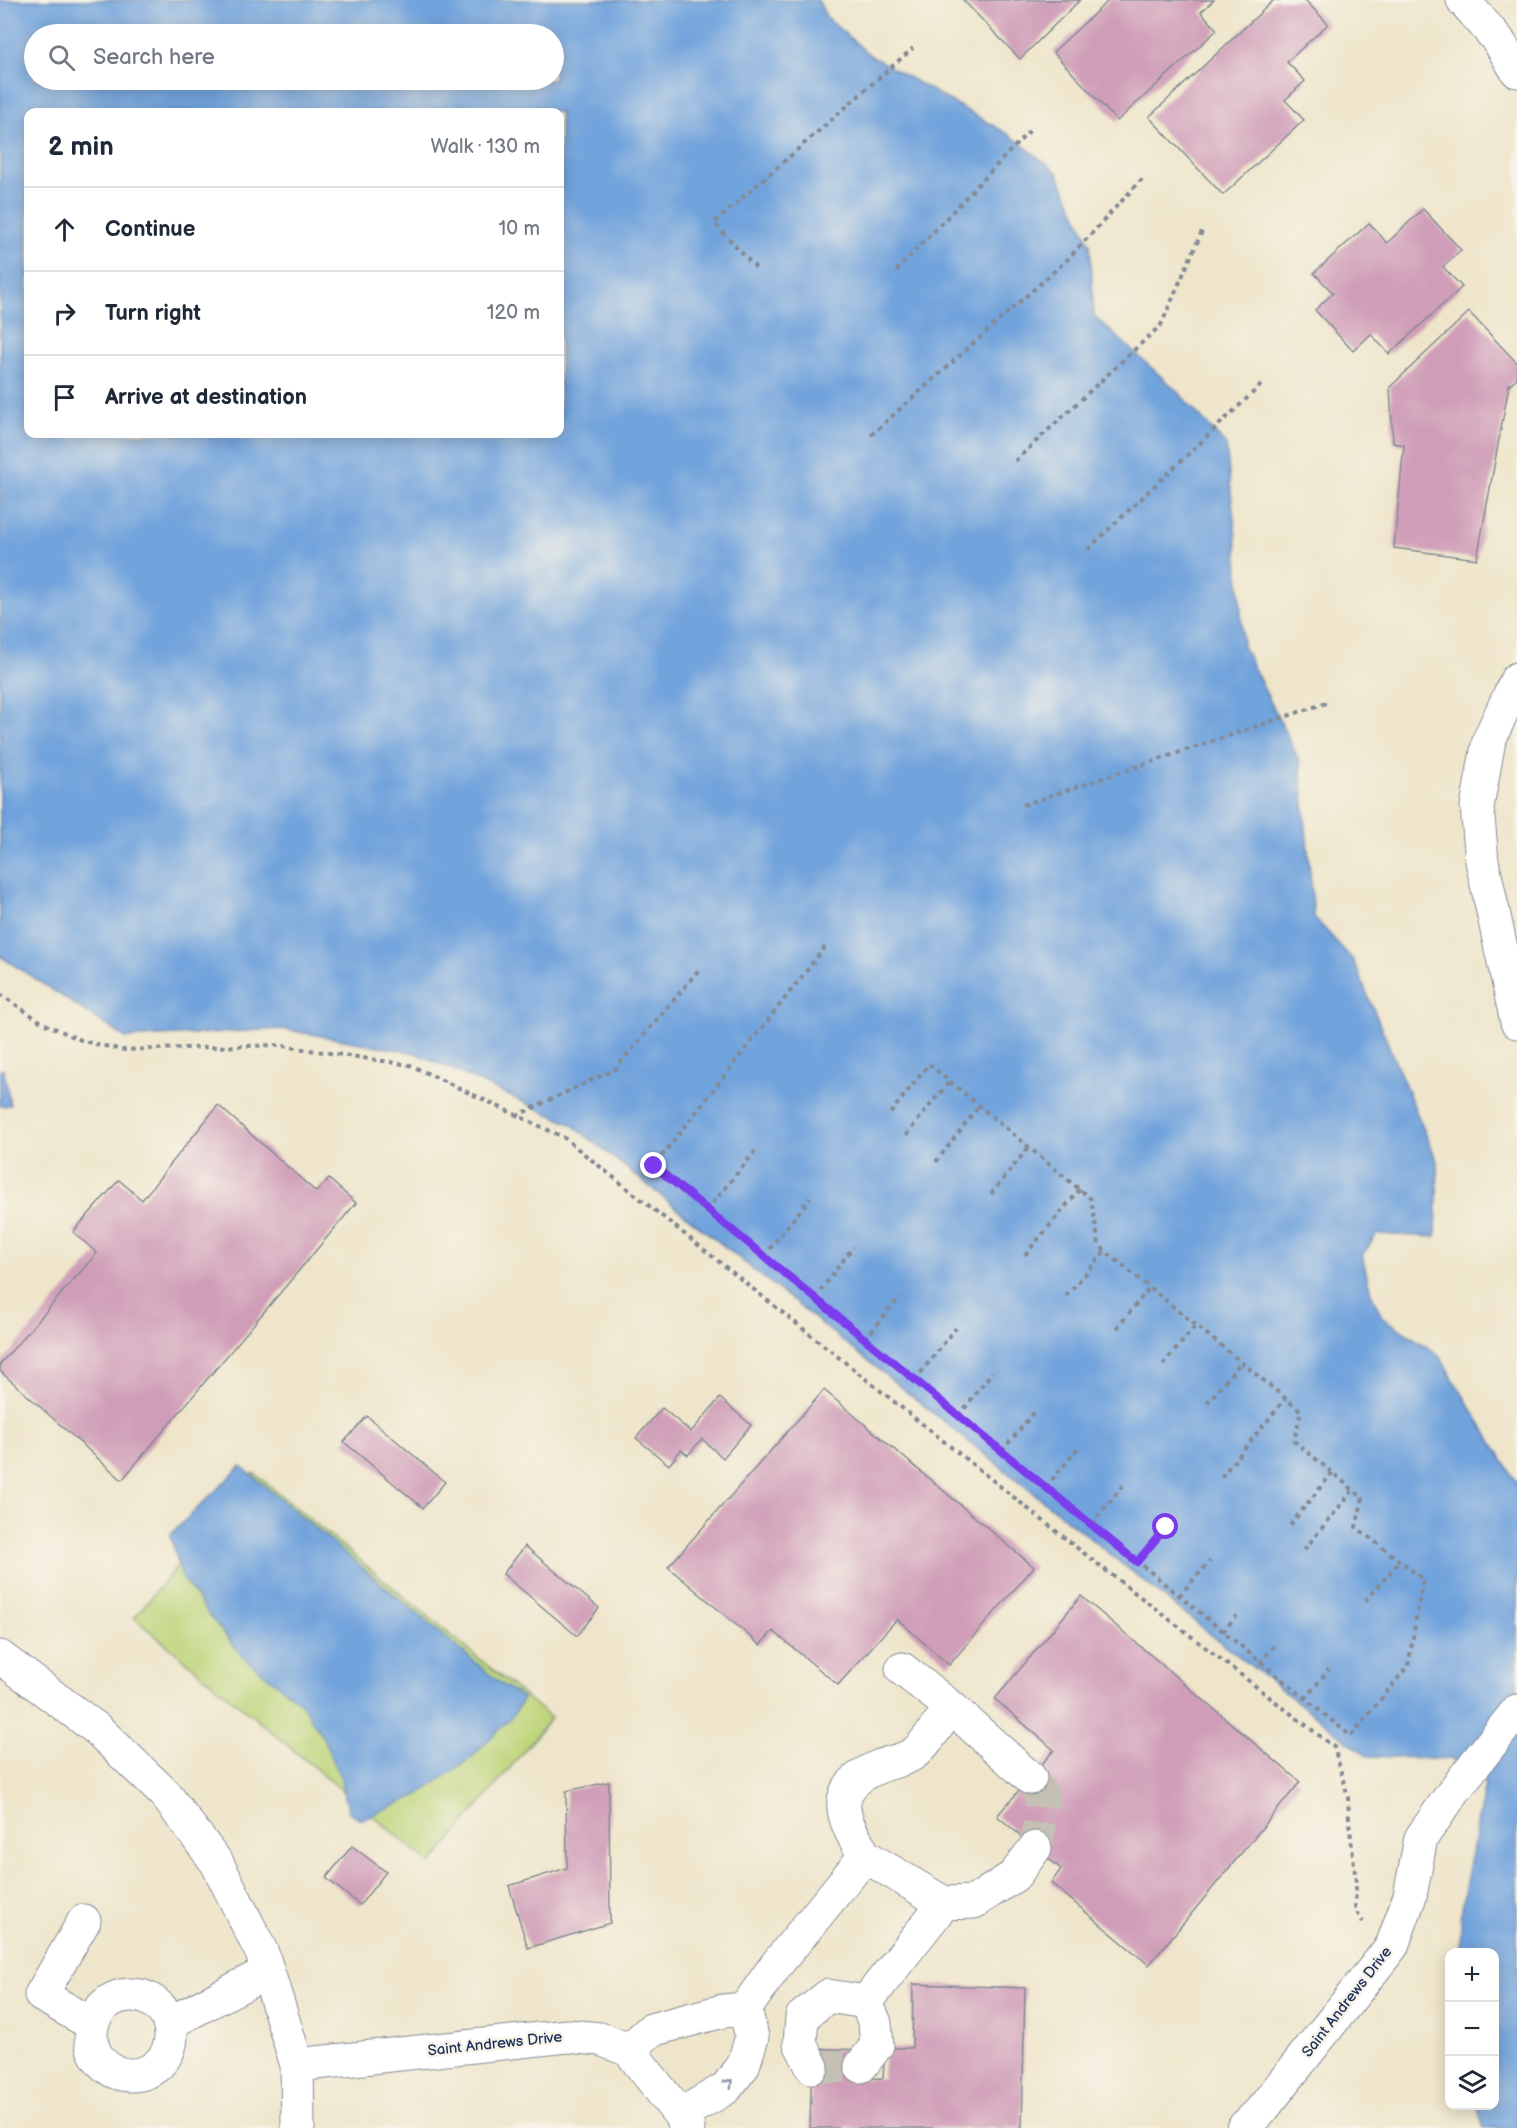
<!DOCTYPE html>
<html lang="en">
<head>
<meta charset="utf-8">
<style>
	:root { --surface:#fff; --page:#f2f2f3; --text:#1f2937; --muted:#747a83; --line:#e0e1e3 }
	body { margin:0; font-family:"Balsamiq Sans",sans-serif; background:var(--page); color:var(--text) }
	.controls { position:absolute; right:18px; bottom:18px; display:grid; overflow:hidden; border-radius:12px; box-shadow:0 3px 15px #0003 }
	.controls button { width:54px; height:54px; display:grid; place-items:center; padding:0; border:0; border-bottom:2px solid var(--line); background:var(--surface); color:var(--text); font:30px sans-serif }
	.stop { position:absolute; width:18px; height:18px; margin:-14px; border:4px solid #7c3aed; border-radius:50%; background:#fff }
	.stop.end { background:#7c3aed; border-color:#fff; box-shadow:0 2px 6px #0008 }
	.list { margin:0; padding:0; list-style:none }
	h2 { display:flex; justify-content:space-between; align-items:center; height:78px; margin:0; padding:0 24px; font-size:26px }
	h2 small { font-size:20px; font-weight:400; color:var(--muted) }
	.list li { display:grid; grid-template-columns:39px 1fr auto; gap:18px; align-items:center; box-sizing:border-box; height:84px; padding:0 24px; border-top:2px solid var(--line) }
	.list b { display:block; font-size:22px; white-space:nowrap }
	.list em { font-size:20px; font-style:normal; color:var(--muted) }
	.icon { flex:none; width:33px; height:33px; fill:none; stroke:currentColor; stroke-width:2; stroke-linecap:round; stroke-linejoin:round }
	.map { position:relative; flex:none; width:1517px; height:2128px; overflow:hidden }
	.search { position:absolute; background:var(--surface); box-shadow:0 3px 15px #0003; left:24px; top:24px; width:540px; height:66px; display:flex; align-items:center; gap:15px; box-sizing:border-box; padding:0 21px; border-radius:33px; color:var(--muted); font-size:22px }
	.panel { position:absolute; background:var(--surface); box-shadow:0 3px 15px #0003; left:24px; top:108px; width:540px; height:330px; border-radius:12px }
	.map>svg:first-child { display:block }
	.green { fill:#bed57a; stroke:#6c826c; stroke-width:1.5 }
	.water { fill:#71a3dc; stroke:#46699d; stroke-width:1.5; fill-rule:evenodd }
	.building { fill:#cf9db7 }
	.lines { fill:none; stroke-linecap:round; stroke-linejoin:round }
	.minor-tunnel { stroke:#c4c1b4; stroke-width:33; stroke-dasharray:33 16; stroke-linecap:butt }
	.minor-casing { stroke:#848a94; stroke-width:35 }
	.path { stroke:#848a94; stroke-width:4; stroke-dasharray:4.5 4.5; stroke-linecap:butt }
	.minor { stroke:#fff; stroke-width:33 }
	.oneway { stroke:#8d97ae }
	.route { stroke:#7c3aed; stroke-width:8 }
	.labels { text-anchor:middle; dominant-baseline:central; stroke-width:5; stroke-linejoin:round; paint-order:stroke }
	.street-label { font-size:15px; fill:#1b2f5e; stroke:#f7f3e8 }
</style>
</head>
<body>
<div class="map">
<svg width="1517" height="2128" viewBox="0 0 1517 2128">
	<rect width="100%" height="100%" fill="#f7f3e8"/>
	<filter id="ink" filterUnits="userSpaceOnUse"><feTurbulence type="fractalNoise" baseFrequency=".0167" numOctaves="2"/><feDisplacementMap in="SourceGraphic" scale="12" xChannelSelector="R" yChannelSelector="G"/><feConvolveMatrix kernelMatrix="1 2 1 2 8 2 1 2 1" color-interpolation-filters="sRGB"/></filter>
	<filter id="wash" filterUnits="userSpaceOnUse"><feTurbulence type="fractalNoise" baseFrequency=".008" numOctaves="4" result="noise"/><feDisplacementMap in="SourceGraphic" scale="24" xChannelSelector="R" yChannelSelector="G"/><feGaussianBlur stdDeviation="1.35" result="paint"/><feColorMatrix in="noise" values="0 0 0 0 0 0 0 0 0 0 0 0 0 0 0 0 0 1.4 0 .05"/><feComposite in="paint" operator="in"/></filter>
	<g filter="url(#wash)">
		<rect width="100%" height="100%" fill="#eee5ca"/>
		<path class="green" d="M254,1473L551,1718L431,1864L134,1618Z"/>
		<path class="water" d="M0,0H818L827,18L871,56L1010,135L1057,172L1090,244L1094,316L1176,390L1226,445L1237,547L1243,646L1300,762L1314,917L1353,960L1438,1164L1436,1237L1377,1234L1362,1255L1371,1293L1383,1318L1438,1354L1517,1483V2128H1484L1477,2106H1494V1952H1460L1462,1903L1485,1784L1452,1759L1367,1756L1210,1634L571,1124L416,1053L282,1029L126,1038L0,956ZM34,34H554V80H34ZM28,112H560V434H28Z
			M0,1070H4L10,1105L0,1106Z
			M241,1466L500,1683L523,1698L515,1713L472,1757L418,1795L360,1820L348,1811L342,1781L323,1738L301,1703L243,1657L209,1615L182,1577L170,1535Z"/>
		<g id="blocks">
			<path class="building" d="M963,0H1080L1020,59Z
				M1109,0H1214L1201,12L1217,30L1117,121L1053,52Z
				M1274,0H1305L1328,24L1287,62L1305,81L1285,100L1304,120L1223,195L1149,117Z
				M1423,209L1461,250L1443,267L1462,287L1389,354L1371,334L1353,351L1315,310L1333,293L1314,273L1369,223L1387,243Z
				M1469,312L1517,363V378L1509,385L1477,559L1394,548L1404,445L1393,443L1390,387Z
				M218,1105L316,1192L329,1179L356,1203L122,1480L0,1371V1364L97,1253L73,1232L119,1180L142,1200Z
				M824,1390L1034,1567L949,1665L897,1619L838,1685L773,1631L760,1645L668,1567Z
				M720,1398L751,1425L723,1458L702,1439L688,1455L681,1450L669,1465L636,1438L662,1408L691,1432Z
				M367,1416L445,1482L423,1508L344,1442Z
				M525,1546L599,1608L577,1636L503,1574Z
				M1081,1596L1300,1782L1149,1965L1051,1883L1061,1869L997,1816L1054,1750L995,1699Z
				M609,1782L610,1923L528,1948L509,1886L567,1868L566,1791Z
				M352,1846L386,1872L360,1905L326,1878Z
				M913,1984L1025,1988L1022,2128H810L812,2048L862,2050L861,2079L883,2078L885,2048H912Z"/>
		</g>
	</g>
	<g filter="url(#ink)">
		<use href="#blocks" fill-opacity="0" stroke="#848a94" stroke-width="1.5"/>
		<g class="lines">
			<path class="minor-tunnel" d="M1030,1778L1042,1795L1040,1824L1035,1848
				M812,2067L861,2066"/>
			<g class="minor-casing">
				<path id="minor" d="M1463,0L1498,40L1517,71
					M1517,679L1489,740L1477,807L1482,861L1517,1022
					M0,1657L97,1729L165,1794L217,1863L262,1953L297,2065L298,2128
					M902,1669L951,1707
					M865,1856L944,1903L974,1902L1014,1876L1035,1848
					M84,1921L41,1995L92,2024
					M91 2035a40 40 0 1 1 80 0a40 40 0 1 1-80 0Z
					M745,2009L776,1965L865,1856C842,1818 827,1789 878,1767C889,1762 903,1761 913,1754C923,1748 943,1718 951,1707L1030,1778
					M170,2023L267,1972
					M629,2050L651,2030L723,2011L745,2009L752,2037L743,2066L726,2088L680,2115
					M297,2065L568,2036L600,2039L629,2050L680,2115L688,2128
					M861,2066L877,2045L875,2023L866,2002L944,1903
					M812,2067L800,2043L802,2017L828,1996L866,2002
					M1243,2128L1260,2112L1392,1946L1410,1896L1421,1838L1456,1788L1517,1711"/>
			</g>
			<path class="path" d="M756,268L714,223L913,48
				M896,271L1031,129
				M871,435L1068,259L1142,179
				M1015,461L1161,325L1203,229
				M1088,549L1261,385
				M1023,805L1326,703
				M825,947L654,1166L1351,1736L1408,1666L1423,1579L1356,1527L1363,1498L1294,1441L1301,1411L1105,1251L1099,1245L1091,1199L929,1064L889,1115
				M0,994L43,1023L83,1041L122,1050L276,1045L410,1065L563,1137L1081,1551L1334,1747L1348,1797L1349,1820L1356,1883L1355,1909L1363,1922
				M516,1116L615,1069L699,970
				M906,1135L950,1081
				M936,1162L979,1106
				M991,1194L1029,1147
				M707,1210L758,1148
				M1025,1255L1080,1189
				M764,1256L810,1198
				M1066,1296L1105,1251
				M815,1298L853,1247
				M1117,1328L1150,1287
				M865,1339L900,1297
				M1163,1365L1196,1325
				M915,1380L956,1328
				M1207,1403L1241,1362
				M959,1416L992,1372
				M1002,1451L1035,1411
				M1221,1477L1286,1398
				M1046,1487L1079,1447
				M1092,1524L1125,1483
				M1290,1525L1333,1472
				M1304,1550L1353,1490
				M1137,1562L1166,1527
				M1179,1596L1210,1561
				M1365,1601L1400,1561
				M1223,1632L1237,1615
				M1260,1663L1276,1644
				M1305,1699L1329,1669"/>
			<use href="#minor" class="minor"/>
		</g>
		<defs><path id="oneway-chevron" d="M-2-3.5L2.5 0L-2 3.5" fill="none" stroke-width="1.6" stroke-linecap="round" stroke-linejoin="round" transform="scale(1.5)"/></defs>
		<use class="oneway" href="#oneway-chevron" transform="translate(729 2083) rotate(-47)"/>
	</g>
	<g class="lines" filter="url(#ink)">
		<path class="route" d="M654,1166L1137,1562L1166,1527"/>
	</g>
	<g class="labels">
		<g class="street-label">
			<text transform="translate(1347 2002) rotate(-52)">Saint Andrews Drive</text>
			<text transform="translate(495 2044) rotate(-6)">Saint Andrews Drive</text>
		</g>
	</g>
</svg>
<div class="controls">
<button>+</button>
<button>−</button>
<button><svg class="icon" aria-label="layers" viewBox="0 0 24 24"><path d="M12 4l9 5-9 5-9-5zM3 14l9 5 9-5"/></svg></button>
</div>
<div class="stop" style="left:1166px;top:1527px"></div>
<div class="stop end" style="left:654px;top:1166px"></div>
<div class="search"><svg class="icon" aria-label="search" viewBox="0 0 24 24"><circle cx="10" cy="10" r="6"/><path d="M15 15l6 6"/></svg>Search here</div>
<section class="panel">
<h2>2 min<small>Walk · 130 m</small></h2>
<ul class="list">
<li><svg class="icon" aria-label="ahead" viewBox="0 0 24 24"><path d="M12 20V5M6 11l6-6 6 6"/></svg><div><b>Continue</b></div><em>10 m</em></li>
<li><svg class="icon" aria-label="right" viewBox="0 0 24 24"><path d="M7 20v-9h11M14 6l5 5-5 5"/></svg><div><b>Turn right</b></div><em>120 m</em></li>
<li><svg class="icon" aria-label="arrive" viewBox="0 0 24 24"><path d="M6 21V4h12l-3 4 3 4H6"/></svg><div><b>Arrive at destination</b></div></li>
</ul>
</section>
</div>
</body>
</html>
